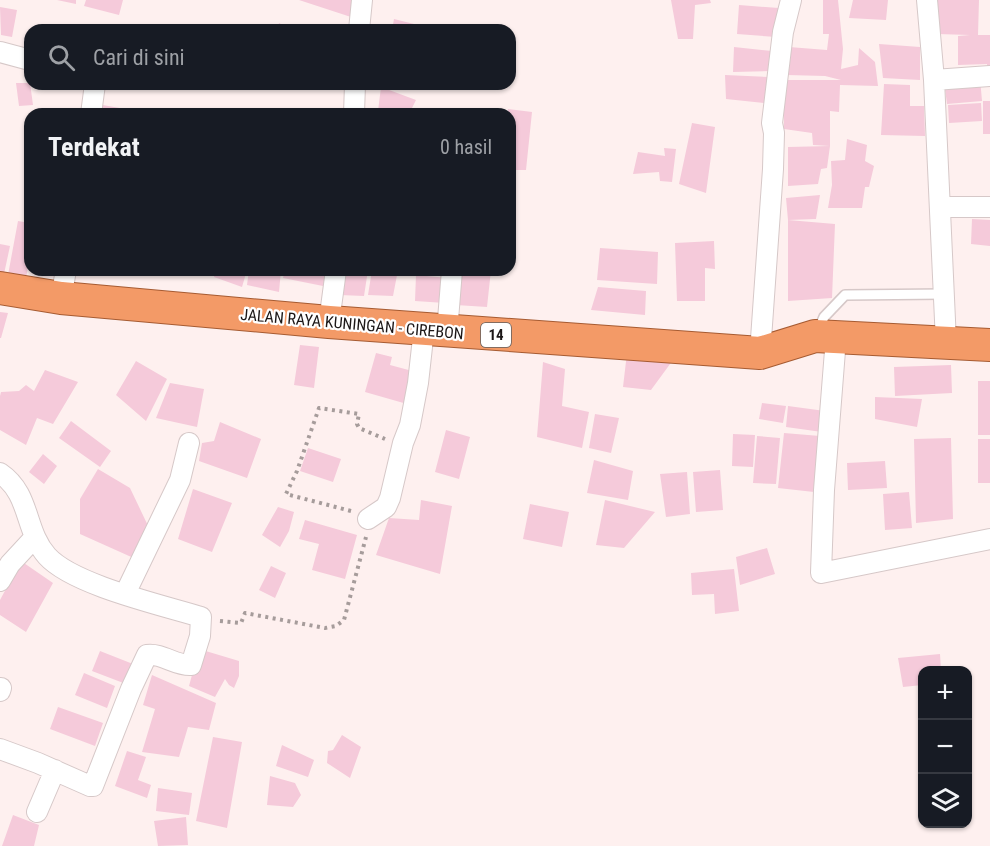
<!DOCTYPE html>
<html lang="id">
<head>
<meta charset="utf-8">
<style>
	:root { --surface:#171b24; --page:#242831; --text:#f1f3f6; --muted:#9ea1a6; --line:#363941 }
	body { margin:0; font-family:"Roboto Condensed",sans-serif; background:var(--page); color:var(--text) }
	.controls { position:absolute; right:18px; bottom:18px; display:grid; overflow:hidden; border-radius:12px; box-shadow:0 2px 4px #0004 }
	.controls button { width:54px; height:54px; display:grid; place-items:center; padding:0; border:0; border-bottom:2px solid var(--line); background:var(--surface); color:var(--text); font:30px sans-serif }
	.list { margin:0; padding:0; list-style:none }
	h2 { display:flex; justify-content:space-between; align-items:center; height:78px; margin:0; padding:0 24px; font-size:26px }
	h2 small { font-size:20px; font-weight:400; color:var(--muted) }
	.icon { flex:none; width:33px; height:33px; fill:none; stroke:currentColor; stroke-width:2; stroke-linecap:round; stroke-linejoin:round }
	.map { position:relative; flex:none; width:990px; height:846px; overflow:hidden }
	.search { position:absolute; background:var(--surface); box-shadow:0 2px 4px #0004; left:24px; top:24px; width:492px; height:66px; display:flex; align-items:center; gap:15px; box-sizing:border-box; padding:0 21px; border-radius:18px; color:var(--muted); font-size:22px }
	.panel { position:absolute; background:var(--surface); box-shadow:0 2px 4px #0004; left:24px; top:108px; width:492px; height:168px; border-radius:18px }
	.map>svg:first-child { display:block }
	.building { fill:#f5cada }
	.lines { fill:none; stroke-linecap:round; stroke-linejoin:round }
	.service-casing { stroke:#d6c8c8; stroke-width:12 }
	.minor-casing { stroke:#d6c8c8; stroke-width:22 }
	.trunk-casing { stroke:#a65b32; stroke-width:34 }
	.path { stroke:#a69c9b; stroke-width:4; stroke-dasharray:3 4.5; stroke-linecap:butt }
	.service { stroke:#fff; stroke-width:9 }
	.minor { stroke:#fff; stroke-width:20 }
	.trunk { stroke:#f39a67; stroke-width:32 }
	.labels { text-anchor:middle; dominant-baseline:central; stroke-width:4.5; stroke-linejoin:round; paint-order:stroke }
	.shield { fill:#fff; stroke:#605d5d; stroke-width:1.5 }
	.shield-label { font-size:15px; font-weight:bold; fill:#1c1717 }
	.street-label { font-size:16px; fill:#1c1717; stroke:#fff }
</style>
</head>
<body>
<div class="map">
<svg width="990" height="846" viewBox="0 0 990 846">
	<rect width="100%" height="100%" fill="#fef0ef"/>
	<path class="building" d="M57,0H76V4Z
		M86,0H123L119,15L84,6Z
		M299,0H355L354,18Z
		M671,0H710L711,3L695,5L693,39H678Z
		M823,0H838L843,49L841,69L858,65L859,48L875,62L878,86L840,85L839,112L830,111V146L827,168L821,169L818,184L788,186V147L830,146L813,145L812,133L784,129V80H841L825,76L787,75L789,47L827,50L829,34H823Z
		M853,0H888L886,20L849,18Z
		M938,0H979L978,35H990V74H987V64L958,65V36L970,35L937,34Z
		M739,5L779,8L776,37L737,34Z
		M0,7L17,10L12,37L1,35Z
		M394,19L414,24L413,30H392Z
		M279,23L292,30H277Z
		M879,44L920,47V80L883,78Z
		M734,47L772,51L770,71L733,72Z
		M725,75L769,77L764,103L726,99Z
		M980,78L982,101L947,104L944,81Z
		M16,83H30L33,105L19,106Z
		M119,84H136L135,89Z
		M884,84L910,85V106H924L925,136L881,135Z
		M381,87L416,100L409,114H387L378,111Z
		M983,101H990V134H983Z
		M981,103L982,121L949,123L948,105Z
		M97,104L131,110V114H96Z
		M508,109L532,112L526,170H510Z
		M692,123L715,127L706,193L679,184Z
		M847,139L867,145L865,161L874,166L869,187H865L862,208H828L832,185L831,161L845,160Z
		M664,148L676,149L672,182L660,181L659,172L633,174L638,152L665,156Z
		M29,153H30V175L25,174Z
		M820,195L816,219L788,220L835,224L832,298L788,301V220L786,198Z
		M972,219L990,220V246L971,244Z
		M18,221L30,223V256L26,278L8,275Z
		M714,241L715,269L705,268V301H677L675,243Z
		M0,244L10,246L4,274L0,273Z
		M600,248L658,252L657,284L597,280Z
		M216,270H247L242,287L214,277Z
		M249,270H281L279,292L247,285Z
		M285,270H331L328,287L283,278Z
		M344,270H368L364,296L340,295Z
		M372,270H398L393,296L368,295Z
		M422,270H448V273H422Z
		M460,270H491L487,307L456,305Z
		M416,275L448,278L445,303L415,301Z
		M598,287L646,291L645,315L591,310Z
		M0,312L8,313L1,338H0Z
		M300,345L319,347L314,388L294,385Z
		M376,353L392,357L390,365L416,372L407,404L365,392Z
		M627,353L673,360L651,390L623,387Z
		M136,361L167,379L146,421L116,395Z
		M543,362L565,369L562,406L589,412L582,448L537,437Z
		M951,365L952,393L895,396L894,367Z
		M45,370L78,382L53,424L37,418L26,445L0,430V396L1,392L19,391L26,385L34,391Z
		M978,381H990V435H978Z
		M170,383L204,389L197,427L156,418Z
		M875,397L922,399L917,427L875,419Z
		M762,403L786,406L783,423L759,419Z
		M788,406L825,411L822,432L786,427Z
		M595,414L619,418L611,453L589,448Z
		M71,421L111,451L100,467L59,438Z
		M220,422L261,439L247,478L199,461L202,443L214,441Z
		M446,430L470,437L459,479L435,472Z
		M784,433L820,436L814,492L778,488Z
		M733,434L755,435L753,467L732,466Z
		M757,436L780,438L776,484L753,483Z
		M951,438L953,519L916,523L914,439Z
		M978,439H990V483H978Z
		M308,448L341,459L333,482L300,471Z
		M43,454L57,466L44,484L29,472Z
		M594,460L633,471L628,500L587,493Z
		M885,461L887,488L848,490L847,463Z
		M98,469L130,488L151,532L138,560L80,534V499Z
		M720,470L723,510L696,512L693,472Z
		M687,472L690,514L666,517L660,474Z
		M193,489L232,503L212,552L178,539Z
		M909,492L912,528L885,530L883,494Z
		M421,500L452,506L440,574L376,555L389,518L419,520Z
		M605,500L655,512L624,548L596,545Z
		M530,504L569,512L562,547L523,539Z
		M278,507L294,512L289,531L280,547L262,535Z
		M305,520L357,535L345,579L312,570L319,544L299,539Z
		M767,548L775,574L740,585L736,557Z
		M21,561L53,583L26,632L0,615V600Z
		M271,566L286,573L275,598L259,590Z
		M734,569L739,611L715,614L714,594L692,595L691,573Z
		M199,649L239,661V676L234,688L229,685L225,679L215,697L189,686Z
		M100,651L133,664L126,684L92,671Z
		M940,654L941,670H922V685L903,687L898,658Z
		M84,673L115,686L107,708L75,695Z
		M152,675L216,703L209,730L188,727L179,757L142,752L155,709L143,705Z
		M58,707L103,723L95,746L50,729Z
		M342,735L361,747L350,778L327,763L328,751L333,750Z
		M213,737L242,742L227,828L196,821Z
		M282,745L314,760L308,777L276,766Z
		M127,751L146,757L138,780L151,785L147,798L115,786Z
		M270,776L295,783L301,795L293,807L267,805Z
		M158,788L192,793L189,815L156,811Z
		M13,815L39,825L34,846H2Z
		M186,817L188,845L158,846L154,821Z"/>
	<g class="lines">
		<g class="service-casing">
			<path id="service" d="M818,331L824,317L845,295L945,294"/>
		</g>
		<g class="minor-casing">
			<path id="minor" d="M927,0L934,80L946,342
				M359,30L362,0
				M0,52L30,60
				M934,80L990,76
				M91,114L95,84
				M354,114L355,84
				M941,207H990
				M61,298L66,270
				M329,322L336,270
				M447,332L452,270
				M836,338L824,490L821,573L990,539
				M760,353L773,169L774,133L772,123L783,32L791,0
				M0,473C31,494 24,530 47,556C73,585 162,605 201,617L200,636L191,665C176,666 162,653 147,655L131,689L93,786H90L38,763L0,749
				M368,519L386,507L390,498L403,443L410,425L418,383L424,329
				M0,581L10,564L35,537
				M125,594L180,480L189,443
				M0,691L1,688
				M37,812L55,770"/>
		</g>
		<g class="trunk-casing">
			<path id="trunk" d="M0,288L61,298L329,322L760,353L815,336L990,345"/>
		</g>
		<path class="path" d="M351,511L286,494L297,471L319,408L359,414L357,424L359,428L385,439
			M220,621L241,623L245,613L325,628L336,626L344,620L366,537"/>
		<use href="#service" class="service"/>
		<use href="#minor" class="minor"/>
		<use href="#trunk" class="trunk"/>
	</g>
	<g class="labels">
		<rect class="shield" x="481" y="323" width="30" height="24" rx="4.5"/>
		<g class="shield-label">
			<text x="496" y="335">14</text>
		</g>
		<g class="street-label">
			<text transform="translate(352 324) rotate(5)">JALAN RAYA KUNINGAN - CIREBON</text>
		</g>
	</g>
</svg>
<div class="controls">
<button>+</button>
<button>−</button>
<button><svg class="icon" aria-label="layers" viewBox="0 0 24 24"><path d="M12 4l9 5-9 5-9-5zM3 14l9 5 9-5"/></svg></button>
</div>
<div class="search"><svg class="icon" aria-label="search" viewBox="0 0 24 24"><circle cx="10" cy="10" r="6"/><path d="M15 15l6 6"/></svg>Cari di sini</div>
<section class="panel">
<h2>Terdekat<small>0 hasil</small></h2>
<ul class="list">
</ul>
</section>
</div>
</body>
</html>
